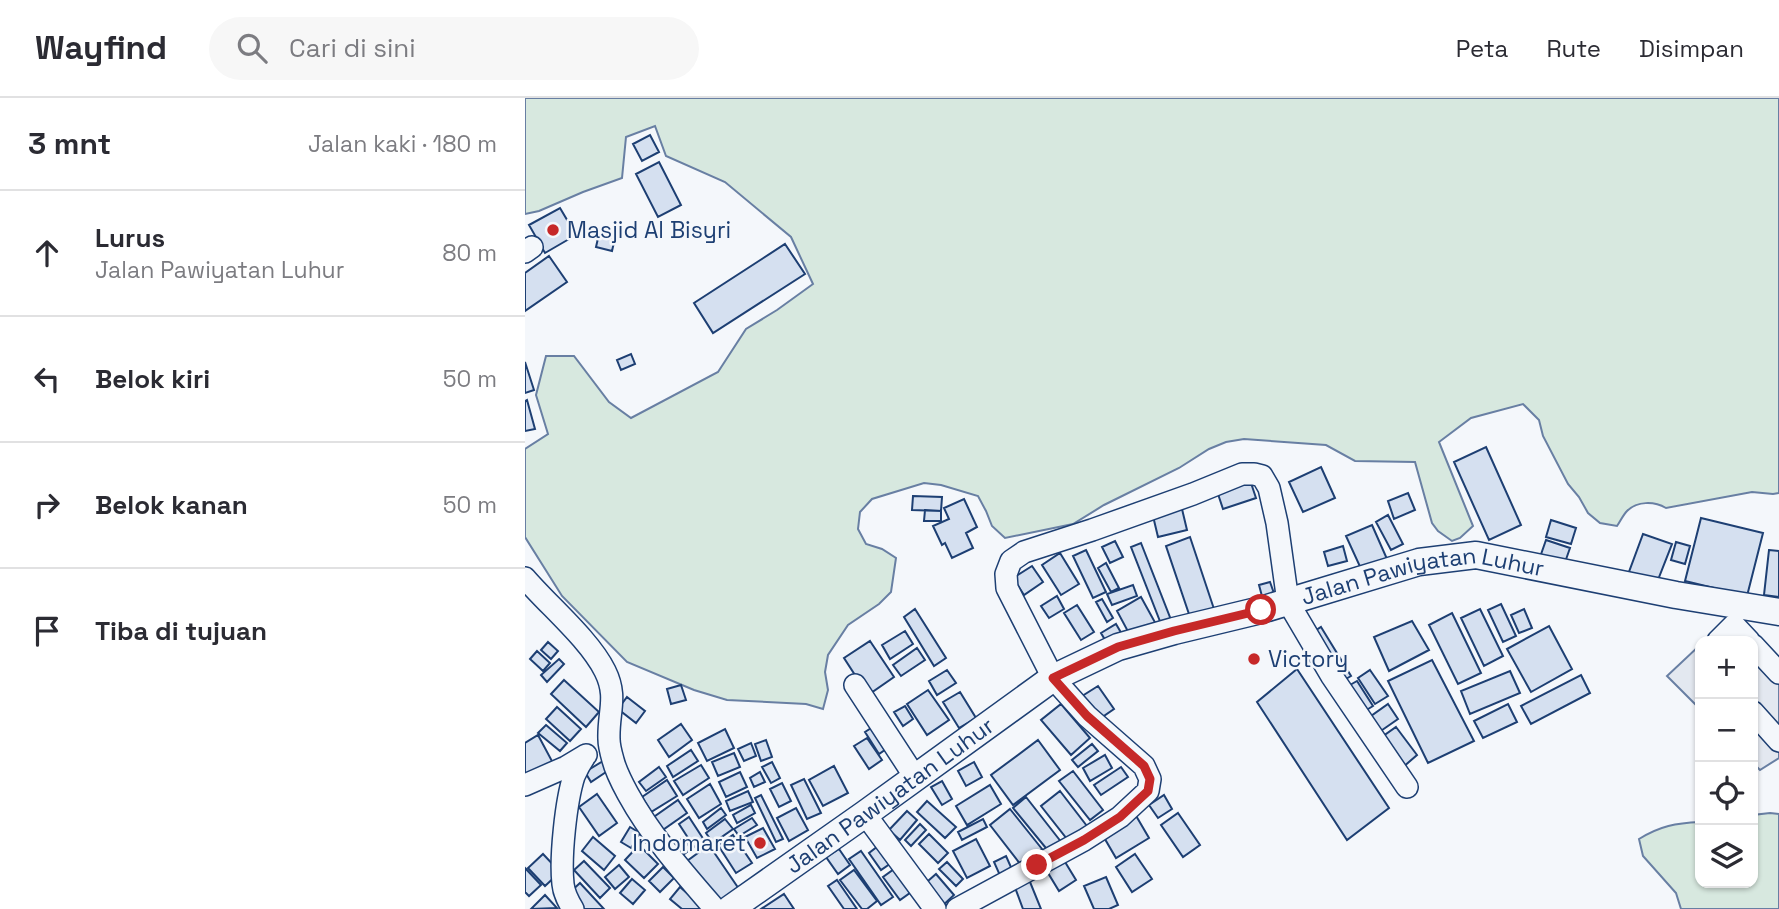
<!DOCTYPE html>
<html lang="id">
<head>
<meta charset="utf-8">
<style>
	:root { --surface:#fff; --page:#f7f7f7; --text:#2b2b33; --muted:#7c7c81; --line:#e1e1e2 }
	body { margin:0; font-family:"Space Grotesk",sans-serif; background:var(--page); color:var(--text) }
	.controls { position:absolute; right:21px; bottom:21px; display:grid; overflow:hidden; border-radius:14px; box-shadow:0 2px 5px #0004 }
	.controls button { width:63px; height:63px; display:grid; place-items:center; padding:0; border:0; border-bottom:2px solid var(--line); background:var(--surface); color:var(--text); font:35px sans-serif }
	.stop { position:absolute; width:21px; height:21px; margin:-16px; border:5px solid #c62828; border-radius:50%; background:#fff }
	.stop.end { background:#c62828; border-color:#fff; box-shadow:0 2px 7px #0008 }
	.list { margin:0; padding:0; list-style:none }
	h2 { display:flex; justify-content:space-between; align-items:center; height:91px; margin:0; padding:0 28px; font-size:30px }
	h2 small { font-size:23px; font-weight:400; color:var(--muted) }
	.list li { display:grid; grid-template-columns:46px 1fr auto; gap:21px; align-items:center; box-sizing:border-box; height:126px; padding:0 28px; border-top:2px solid var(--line) }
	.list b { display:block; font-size:26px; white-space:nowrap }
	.list p { margin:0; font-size:23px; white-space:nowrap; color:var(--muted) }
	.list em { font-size:23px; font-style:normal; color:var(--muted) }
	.icon { flex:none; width:38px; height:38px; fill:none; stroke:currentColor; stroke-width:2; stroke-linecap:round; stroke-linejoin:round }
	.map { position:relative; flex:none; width:1254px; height:811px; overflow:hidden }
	header { display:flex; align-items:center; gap:42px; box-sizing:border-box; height:98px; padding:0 35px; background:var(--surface); border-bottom:2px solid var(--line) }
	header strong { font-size:33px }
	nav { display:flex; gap:38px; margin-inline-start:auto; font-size:24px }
	.search { width:490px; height:63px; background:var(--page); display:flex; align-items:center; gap:18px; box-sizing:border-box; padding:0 24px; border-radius:38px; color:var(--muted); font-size:26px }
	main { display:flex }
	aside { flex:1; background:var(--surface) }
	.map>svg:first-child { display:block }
	.green { fill:#d7e8df; stroke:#687fa3; stroke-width:2 }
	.parking { fill:#e3e8f0; stroke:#687fa3; stroke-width:2 }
	.building { fill:#d5e0f0; stroke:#1d3f73; stroke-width:2 }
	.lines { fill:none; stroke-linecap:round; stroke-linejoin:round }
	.minor-casing { stroke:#1d3f73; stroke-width:24 }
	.major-casing { stroke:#1d3f73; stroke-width:29 }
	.minor { stroke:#f4f7fb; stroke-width:21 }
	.major { stroke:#f4f7fb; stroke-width:26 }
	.route { stroke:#c62828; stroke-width:9 }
	.poi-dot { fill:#c62828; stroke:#f4f7fb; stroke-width:2.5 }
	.labels { text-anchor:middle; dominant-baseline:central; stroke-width:5; stroke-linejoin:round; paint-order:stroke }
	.poi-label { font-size:23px; fill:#1d3f73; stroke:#f4f7fb; text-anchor:start }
	.street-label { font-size:23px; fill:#1d3f73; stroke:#f4f7fb }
</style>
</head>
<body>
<header>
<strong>Wayfind</strong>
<div class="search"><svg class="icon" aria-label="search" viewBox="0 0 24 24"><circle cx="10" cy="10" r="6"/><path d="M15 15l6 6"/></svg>Cari di sini</div>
<nav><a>Peta</a><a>Rute</a><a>Disimpan</a></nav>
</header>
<main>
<aside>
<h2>3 mnt<small>Jalan kaki · 180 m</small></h2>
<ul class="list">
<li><svg class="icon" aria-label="ahead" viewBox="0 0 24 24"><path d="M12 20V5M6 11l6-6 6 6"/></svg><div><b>Lurus</b><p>Jalan Pawiyatan Luhur</p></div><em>80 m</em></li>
<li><svg class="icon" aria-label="left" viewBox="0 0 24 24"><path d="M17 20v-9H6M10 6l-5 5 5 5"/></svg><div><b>Belok kiri</b></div><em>50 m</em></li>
<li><svg class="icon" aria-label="right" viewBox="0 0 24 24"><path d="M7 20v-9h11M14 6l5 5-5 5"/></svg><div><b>Belok kanan</b></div><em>50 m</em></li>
<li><svg class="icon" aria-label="arrive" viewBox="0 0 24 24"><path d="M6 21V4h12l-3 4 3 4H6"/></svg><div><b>Tiba di tujuan</b></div></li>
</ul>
</aside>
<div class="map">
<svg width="1254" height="811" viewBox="0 0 1254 811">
	<rect width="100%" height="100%" fill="#f4f7fb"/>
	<path class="green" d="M0,0H1254V395L1248,396L1227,394L1141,410C1129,403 1112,403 1102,413C1098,417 1095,424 1092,428L1075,425L1063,415L1054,399L1043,386L1018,338L1014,322L998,306L946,320L914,344L948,428L935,440L927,443L913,433L907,425L890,364L830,363L801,347L719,341L701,344L684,351L654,370L579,407L548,426L480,440L467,428L461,413L453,398L416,387L399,385L347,401L335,414L333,431L341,446L357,451L371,460L366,494L354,506L323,527L303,557L300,574L303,592L298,611L281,606L202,602L169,592L102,564L37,498L0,439V351L23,336L11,297L21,258H49L84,304L106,320L193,274L221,231L252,212L288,186L266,139L200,84L141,58L130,28L101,39L97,80L58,94L14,113L0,116Z
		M1245,715L1254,716V811H1156L1151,795L1118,758L1114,741C1135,728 1151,725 1175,724V785H1228V717Z"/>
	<path class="parking" d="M1209,517L1254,564V660L1235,672L1228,665V543H1180Z
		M1175,547V611L1142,578Z"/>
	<path class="building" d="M125,37L134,54L117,63L108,46Z
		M134,64L156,107L133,119L111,76Z
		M35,110L51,137L20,155L4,127Z
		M74,136L90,140L87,153L71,149Z
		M260,146L280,176L188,235L169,205Z
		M24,158L42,184L0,213V175Z
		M106,256L110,266L96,272L92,262Z
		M0,264L9,292L0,295Z
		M2,302L10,331L0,333V303Z
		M961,349L996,427L964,442L929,364Z
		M796,369L810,400L778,414L764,384Z
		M724,379L731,400L698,411L691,390Z
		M883,395L890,412L869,421L863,403Z
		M388,398L417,399L416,413L387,412Z
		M439,401L452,429L441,435L448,450L427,460L420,445L417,447L408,428L424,421L419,410Z
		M657,411L662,432L633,439L628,418Z
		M400,412L416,413V423H399Z
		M863,417L878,446L866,452L851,424Z
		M1176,420L1238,435L1222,498L1160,483Z
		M1026,422L1051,430L1046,446L1021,439Z
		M847,427L862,461L837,473L821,438Z
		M1118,436L1147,446L1129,492L1101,482Z
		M665,439L690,514L666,522L641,448Z
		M1021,442L1045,450L1038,470L1014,462Z
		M590,443L598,459L585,465L577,449Z
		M1151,444L1165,448L1160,466L1146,462Z
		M616,445L648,527L638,531L606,449Z
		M818,448L822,463L803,468L799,454Z
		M561,452L581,494L568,500L548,458Z
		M1244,452L1254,453V499L1239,497Z
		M535,455L554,486L536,497L517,467Z
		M581,465L594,490L586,494L573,470Z
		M507,468L518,484L499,497L488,480Z
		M745,484L750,498L738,502L734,487Z
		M608,487L612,498L587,507L582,496Z
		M532,498L539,511L524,520L516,508Z
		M616,499L632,528L607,541L592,513Z
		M577,501L588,520L582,524L571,504Z
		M976,506L991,538L978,544L963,512Z
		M552,507L569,534L556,542L539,515Z
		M390,511L421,560L409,568L379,519Z
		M955,511L978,558L959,568L936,520Z
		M999,511L1007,530L994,535L986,517Z
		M927,515L956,575L933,586L904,527Z
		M887,523L904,552L864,573L849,539Z
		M591,526L598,538L583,547L576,535Z
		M1024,528L1047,571L1006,594L982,551Z
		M796,529L826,578L814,585L785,536Z
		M380,533L388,546L365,561L357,547Z
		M345,543L369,579L343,597L319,560Z
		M23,544L33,553L26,561L16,552Z
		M392,550L400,562L376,578L368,567Z
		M12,553L25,565L18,573L5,561Z
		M34,561L39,566L22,584L16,577Z
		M907,562L949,643L903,665L863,583Z
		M772,571L864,710L822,742L732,604Z
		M422,572L431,585L412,597L404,583Z
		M845,572L863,598L850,606L833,580Z
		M985,573L995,595L945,616L936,593Z
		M1056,577L1065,595L1006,626L996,608Z
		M39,582L74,614L61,629L26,596Z
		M832,583L848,608L835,616L818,591Z
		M156,587L161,602L146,606L142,591Z
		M573,588L589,611L570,624L554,600Z
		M403,592L424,622L402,637L382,606Z
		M435,594L451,620L434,630L418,604Z
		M102,599L120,613L111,625L93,611Z
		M536,606L565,640L546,657L516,622Z
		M863,606L873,621L850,637L839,623Z
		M983,606L992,624L958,640L949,623Z
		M380,608L388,621L378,628L369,614Z
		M32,609L56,631L45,643L21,621Z
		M156,626L167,642L144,659L133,642Z
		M21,627L42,645L35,653L13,635Z
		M351,627L364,649L354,656L340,634Z
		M871,629L892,657L877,670L854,641Z
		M200,631L209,650L182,663L173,645Z
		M13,637L28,665L0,681V645Z
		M342,640L357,662L344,671L329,648Z
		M241,642L247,659L236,663L230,646Z
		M513,642L535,672L488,707L466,677Z
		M226,645L231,658L219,663L213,651Z
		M567,646L573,653L553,669L547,662Z
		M166,652L173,663L148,679L142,668Z
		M209,655L215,669L193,678L187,664Z
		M580,657L587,670L565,683L558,670Z
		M78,663L84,672L66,684L60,674Z
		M247,664L255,680L246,685L237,669Z
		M449,664L457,679L441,688L433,673Z
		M176,667L184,680L158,697L149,683Z
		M309,668L323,695L298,708L284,682Z
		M134,669L141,679L121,693L114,684Z
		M596,669L603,679L576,697L569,687Z
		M548,673L578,712L565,722L534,683Z
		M215,674L222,689L201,699L194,684Z
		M235,674L240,684L229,689L225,680Z
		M279,681L296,715L282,721L266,687Z
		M142,682L152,698L126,714L117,699Z
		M417,683L427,701L417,707L406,689Z
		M257,685L266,703L254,709L245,691Z
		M185,686L196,706L174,720L162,701Z
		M465,687L476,706L442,727L431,708Z
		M223,693L228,704L205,713L201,703Z
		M535,693L565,732L546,746L516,708Z
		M72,696L92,725L74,738L54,709Z
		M236,697L258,741L251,744L230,700Z
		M639,697L647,711L633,720L624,707Z
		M501,699L537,745L525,755L488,710Z
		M153,702L162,715L132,736L123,723Z
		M402,703L431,729L420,740L392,714Z
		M226,707L230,715L212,725L208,717Z
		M196,710L201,717L182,731L178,724Z
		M271,710L283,732L264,743L252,720Z
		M485,711L517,751L496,767L465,727Z
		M382,713L392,722L375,742L364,732Z
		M653,715L675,747L658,759L636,727Z
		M610,716L624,740L591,760L577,736Z
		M164,719L179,742L169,749L154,726Z
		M227,720L232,727L214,738L209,731Z
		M200,721L208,731L188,745L181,735Z
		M458,721L462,729L437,742L433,734Z
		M395,726L401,732L386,748L380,742Z
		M105,729L115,735L106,750L96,744Z
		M238,730L250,751L232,760L220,739Z
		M404,736L423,755L413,765L394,746Z
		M208,737L227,765L211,775L193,747Z
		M68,739L90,758L79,772L57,753Z
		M158,740L166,751L155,759L147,748Z
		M451,741L465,768L442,780L428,753Z
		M357,745L369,763L356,772L344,755Z
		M114,747L133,766L119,780L100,762Z
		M184,747L216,794L194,809L162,763Z
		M314,751L325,767L313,776L301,759Z
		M336,753L368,799L356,807L324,761Z
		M18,756L35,774L20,788L3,770Z
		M610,756L627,781L607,794L591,769Z
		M481,758L489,776L477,782L469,764Z
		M537,759L551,782L534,793L520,770Z
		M59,763L85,790L75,800L49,772Z
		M422,764L438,781L431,788L414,771Z
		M94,767L104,779L90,791L80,779Z
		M138,769L149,780L135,794L124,783Z
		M372,769L389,792L375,802L358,779Z
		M0,770L16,787L4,798L0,794Z
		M329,772L352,803L342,811H337L315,782Z
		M411,776L429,797L414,811L396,789Z
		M503,779L516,811H498L488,784Z
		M581,779L593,807L584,811H569L559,788Z
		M107,781L120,792L108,806L95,795Z
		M312,782L332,811H319L303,788Z
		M55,785L79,811H56L43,796Z
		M155,789L180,811H157L145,801Z
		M259,796L269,811H236Z
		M20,797L32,810L6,811Z"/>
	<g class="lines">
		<g class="minor-casing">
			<path id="minor" d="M0,154L7,149
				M0,480C24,508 64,541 80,573C93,599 83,614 84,641C84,647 86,655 88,662C91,674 97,685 103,696C126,738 158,774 190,811
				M1193,543L1209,527L1224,543
				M1228,547L1254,575
				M330,587L390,679
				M1228,614L1254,643
				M0,687L41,669L61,657
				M340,716L410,811
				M48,811C43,803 39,796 38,786C35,759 41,703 49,678C52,671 56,664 60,658
				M432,811L559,742L595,719L623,693L625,681L619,668L562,618L528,580L482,490L481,476L486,463L499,454L567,432L668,396L717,376H729L737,378L744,390L752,425L763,504L806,577L882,689"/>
		</g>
		<g class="major-casing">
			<g id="major">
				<path id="s1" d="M205,811L340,716L528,580L593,549L649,533L736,512L894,464L951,457L1151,497L1254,514"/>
			</g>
		</g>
		<use href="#minor" class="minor"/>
		<use href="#major" class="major"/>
	</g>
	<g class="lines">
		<path class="route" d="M512,767L559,742L595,719L623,693L625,681L619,668L562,618L528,580L593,549L649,533L736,512"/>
	</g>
	<g class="poi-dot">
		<circle cx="28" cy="132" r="7"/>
		<circle cx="729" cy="561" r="7"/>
		<circle cx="235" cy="745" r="7"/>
	</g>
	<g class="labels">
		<g class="poi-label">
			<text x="42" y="132">Masjid Al Bisyri</text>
			<text x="743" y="561">Victory</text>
			<text x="221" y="745" text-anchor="end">Indomaret</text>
		</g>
		<g class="street-label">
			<text stroke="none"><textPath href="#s1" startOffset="784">Jalan Pawiyatan Luhur</textPath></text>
			<text stroke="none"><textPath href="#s1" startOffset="196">Jalan Pawiyatan Luhur</textPath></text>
		</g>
	</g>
</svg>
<div class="controls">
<button>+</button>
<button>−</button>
<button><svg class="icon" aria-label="locate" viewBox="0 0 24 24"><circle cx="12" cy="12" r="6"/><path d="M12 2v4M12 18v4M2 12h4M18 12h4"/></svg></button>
<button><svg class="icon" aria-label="layers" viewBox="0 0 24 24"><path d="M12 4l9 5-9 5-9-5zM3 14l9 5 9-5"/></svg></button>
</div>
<div class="stop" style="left:736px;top:512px"></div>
<div class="stop end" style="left:512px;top:767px"></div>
</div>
</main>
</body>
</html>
